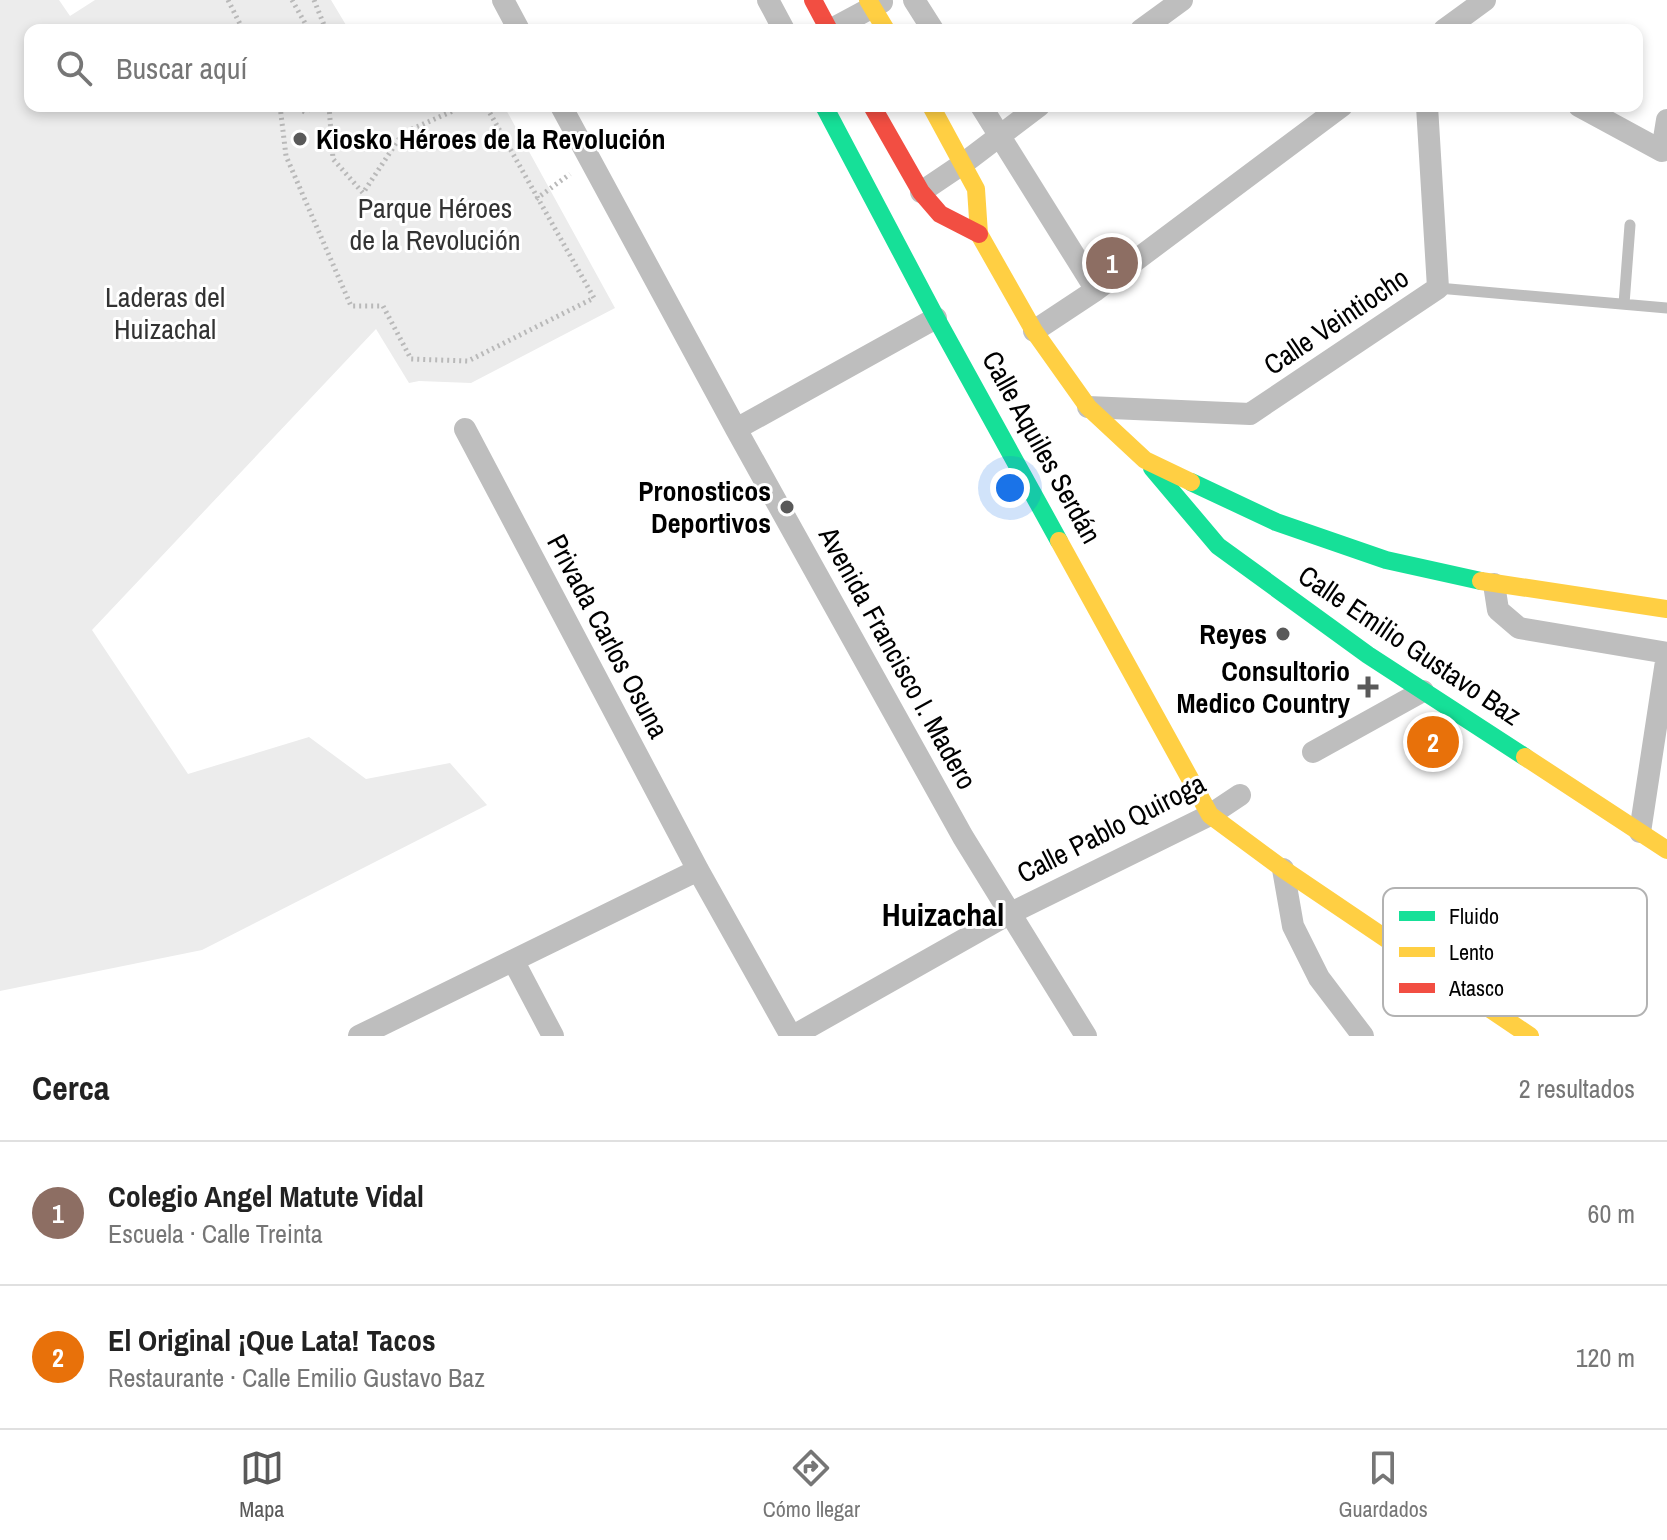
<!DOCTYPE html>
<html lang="es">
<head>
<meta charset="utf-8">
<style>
	:root { --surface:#fff; --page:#f6f6f6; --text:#222; --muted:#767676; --line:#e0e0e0; --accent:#595959 }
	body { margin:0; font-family:"Archivo Narrow",sans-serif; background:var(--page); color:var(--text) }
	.you { position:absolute; left:1010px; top:488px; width:28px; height:28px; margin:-20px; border:6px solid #fff; border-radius:50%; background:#1a73e8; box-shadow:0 0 0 12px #1a73e833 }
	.badge { display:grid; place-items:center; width:52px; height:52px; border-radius:50%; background:var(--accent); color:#fff; font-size:26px; font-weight:700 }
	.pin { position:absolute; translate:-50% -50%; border:4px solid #fff; box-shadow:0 2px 8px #0006 }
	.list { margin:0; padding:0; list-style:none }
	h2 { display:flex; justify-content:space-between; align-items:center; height:104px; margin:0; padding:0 32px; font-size:34px }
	h2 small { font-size:26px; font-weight:400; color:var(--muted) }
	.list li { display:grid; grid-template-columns:52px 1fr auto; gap:24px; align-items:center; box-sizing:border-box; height:144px; padding:0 32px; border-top:2px solid var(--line) }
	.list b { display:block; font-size:30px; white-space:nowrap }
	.list p { margin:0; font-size:26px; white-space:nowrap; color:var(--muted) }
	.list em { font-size:26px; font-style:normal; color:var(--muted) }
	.icon { flex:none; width:44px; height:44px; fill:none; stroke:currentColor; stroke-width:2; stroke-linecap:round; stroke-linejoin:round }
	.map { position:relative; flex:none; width:1667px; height:1036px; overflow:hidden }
	.search { position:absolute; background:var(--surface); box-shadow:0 4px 12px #0003; left:24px; right:24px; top:24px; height:88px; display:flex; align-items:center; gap:20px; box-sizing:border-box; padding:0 28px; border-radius:16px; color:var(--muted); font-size:30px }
	.sheet { height:392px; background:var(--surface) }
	nav { display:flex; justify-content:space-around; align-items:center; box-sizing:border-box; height:112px; border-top:2px solid var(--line); background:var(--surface); font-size:22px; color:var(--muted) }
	nav a { display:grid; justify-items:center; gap:4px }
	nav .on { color:var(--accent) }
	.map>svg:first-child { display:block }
	.green { fill:#ececec }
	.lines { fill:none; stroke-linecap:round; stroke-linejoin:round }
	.path { stroke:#b9b9b9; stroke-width:5; stroke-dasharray:2 4; stroke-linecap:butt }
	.lane { stroke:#bebebe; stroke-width:11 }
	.street { stroke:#bebebe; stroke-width:22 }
	.fast { stroke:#16e098; stroke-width:18 }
	.slow { stroke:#ffcf43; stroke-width:18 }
	.jam { stroke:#f24e42; stroke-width:18 }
	.poi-dot { fill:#595959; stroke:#fff; stroke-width:3 }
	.labels { text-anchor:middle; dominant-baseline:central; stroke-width:6; stroke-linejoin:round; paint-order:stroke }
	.poi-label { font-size:28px; font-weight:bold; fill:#000; stroke:#fff; text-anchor:end }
	.park-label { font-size:28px; fill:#333; stroke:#fff }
	.street-label { font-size:28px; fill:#000; stroke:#fff }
	.quarter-label { font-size:32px; font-weight:bold; fill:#000; stroke:#fff }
	.key { fill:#fff; stroke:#b2b2b2; stroke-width:2 }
	.key-label { font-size:22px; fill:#000 }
</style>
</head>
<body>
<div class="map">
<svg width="1667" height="1036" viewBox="0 0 1667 1036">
	<rect width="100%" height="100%" fill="#fff"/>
	<path class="green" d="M0,0H59L70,16L95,0H331L349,30H30V106H504L615,308L471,383L419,381L409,383L376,329L92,630L188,774L309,737L366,779L450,763L487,805L202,950L0,991Z"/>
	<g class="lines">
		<path class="path" d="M228,0L243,30
			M292,0L309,30
			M314,0L326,30
			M280,106L286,156L351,306H383L411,359L468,361L594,298L486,106
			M292,106L307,113L309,106
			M329,106L333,159L363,193L403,133L464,106
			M536,199L570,174"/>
		<path class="lane" d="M1438,288L1667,308
			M1624,304L1630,225"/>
		<path class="street" d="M503,0L519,30
			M768,0L784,30
			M914,0L933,30
			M830,30L882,2
			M1141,30L1182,0
			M1444,30L1485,0
			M561,106L736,429L963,837L1086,1036
			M981,106L1096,290
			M1579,106L1662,151L1667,120
			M921,192L964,163L1039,106
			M1034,331L1096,290L1342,106
			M1088,407L1250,414L1438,288L1427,106
			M465,429L698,870L791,1036
			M736,429L936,318
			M1494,584L1498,610L1519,628L1667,653
			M1313,752L1423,691
			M1640,832L1667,655
			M1283,869L1293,926L1319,978L1363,1036
			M514,962L553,1036
			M359,1036L698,870
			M793,1036L1009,914L1210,815L1240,795"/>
		<path class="fast" d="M824,106L936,318L1059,541
			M1152,468L1218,546L1368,655L1525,757
			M1191,482L1276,522L1386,560L1481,581"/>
		<path class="slow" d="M868,0L886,30
			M931,106L976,189L979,234L1034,331L1088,407L1145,460L1191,482
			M1059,541L1210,815L1283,869L1530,1036
			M1481,581L1667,609
			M1525,757L1667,850"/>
		<path class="jam" d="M813,0L829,30
			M872,106L921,192L940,214L979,234"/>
	</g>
	<g class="poi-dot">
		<circle cx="300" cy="139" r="8"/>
		<circle cx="787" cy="507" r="8"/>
		<circle cx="1283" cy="634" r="8"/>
		<path d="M1364 675h8v8h8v8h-8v8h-8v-8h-8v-8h8z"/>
	</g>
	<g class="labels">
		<g class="poi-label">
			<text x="316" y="139" text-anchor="start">Kiosko Héroes de la Revolución</text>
			<text x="771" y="491">Pronosticos<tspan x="771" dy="32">Deportivos</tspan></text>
			<text x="1267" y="634">Reyes</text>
			<text x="1350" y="671">Consultorio<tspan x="1350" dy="32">Medico Country</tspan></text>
		</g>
		<g class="park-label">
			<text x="435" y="208">Parque Héroes<tspan x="435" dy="32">de la Revolución</tspan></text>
			<text x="165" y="297">Laderas del<tspan x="165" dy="32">Huizachal</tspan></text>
		</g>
		<g class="street-label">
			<text transform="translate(1336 321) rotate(-34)">Calle Veintiocho</text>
			<text transform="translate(1042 447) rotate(61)">Calle Aquiles Serdán</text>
			<text transform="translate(608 636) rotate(62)">Privada Carlos Osuna</text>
			<text transform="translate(1410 645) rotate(34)">Calle Emilio Gustavo Baz</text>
			<text transform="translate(898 658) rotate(61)">Avenida Francisco I. Madero</text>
			<text transform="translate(1111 828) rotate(-27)">Calle Pablo Quiroga</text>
		</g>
		<g class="quarter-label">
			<text x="943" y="914">Huizachal</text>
		</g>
	</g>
	<rect x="1383" y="888" width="264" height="128" rx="12" class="key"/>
	<rect x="1399" y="911" width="36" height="10" fill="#16e098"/>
	<rect x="1399" y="947" width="36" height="10" fill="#ffcf43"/>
	<rect x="1399" y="983" width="36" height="10" fill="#f24e42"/>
	<g class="key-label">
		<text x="1449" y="924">Fluido</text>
		<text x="1449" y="960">Lento</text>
		<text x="1449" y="996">Atasco</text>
	</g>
</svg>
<div class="you"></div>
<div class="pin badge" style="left:1112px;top:263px;background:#8d6e63">1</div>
<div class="pin badge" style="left:1433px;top:742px;background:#e8710a">2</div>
<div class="search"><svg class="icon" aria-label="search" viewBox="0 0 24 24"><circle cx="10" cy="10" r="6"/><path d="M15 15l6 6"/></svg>Buscar aquí</div>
</div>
<section class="sheet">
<h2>Cerca<small>2 resultados</small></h2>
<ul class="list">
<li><span class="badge" style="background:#8d6e63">1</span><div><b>Colegio Angel Matute Vidal</b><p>Escuela · Calle Treinta</p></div><em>60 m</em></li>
<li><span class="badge" style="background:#e8710a">2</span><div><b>El Original ¡Que Lata! Tacos</b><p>Restaurante · Calle Emilio Gustavo Baz</p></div><em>120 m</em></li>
</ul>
</section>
<nav>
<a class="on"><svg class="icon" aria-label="map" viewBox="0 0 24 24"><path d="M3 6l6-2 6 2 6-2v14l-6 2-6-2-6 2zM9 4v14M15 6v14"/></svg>Mapa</a>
<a><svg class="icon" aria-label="directions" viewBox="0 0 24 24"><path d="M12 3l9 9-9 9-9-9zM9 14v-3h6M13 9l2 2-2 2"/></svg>Cómo llegar</a>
<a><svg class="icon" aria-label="saved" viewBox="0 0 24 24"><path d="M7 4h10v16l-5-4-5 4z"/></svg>Guardados</a>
</nav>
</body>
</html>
